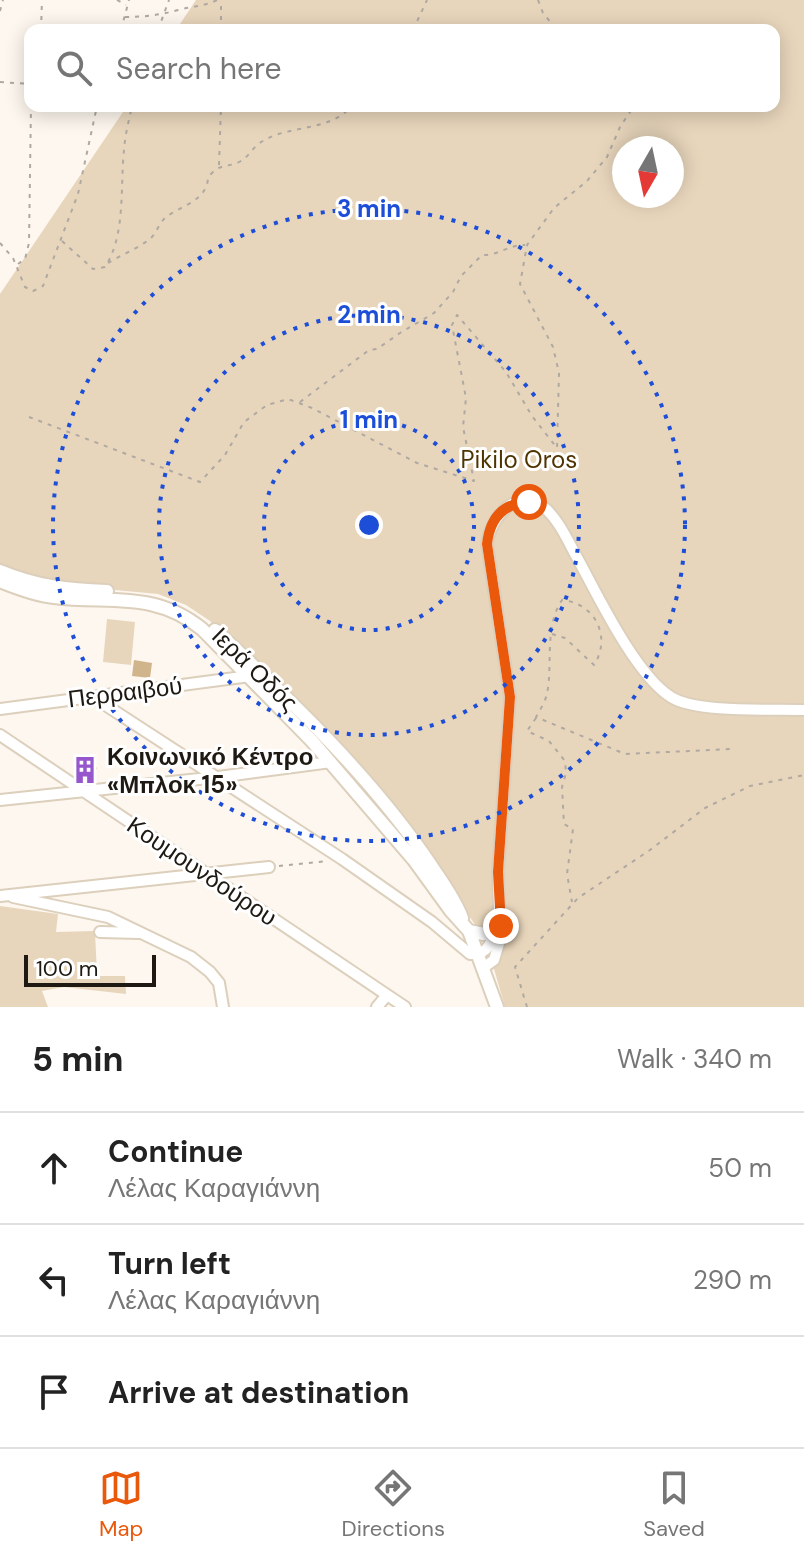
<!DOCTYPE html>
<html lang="en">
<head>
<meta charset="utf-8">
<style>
	:root { --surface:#fff; --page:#f2f2f2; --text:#222; --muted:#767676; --line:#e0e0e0; --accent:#ea580c }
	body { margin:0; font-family:"DM Sans",sans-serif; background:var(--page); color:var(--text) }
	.compass { position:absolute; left:612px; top:136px; width:72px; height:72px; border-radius:50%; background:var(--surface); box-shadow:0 4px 20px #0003; rotate:189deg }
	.scale { position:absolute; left:24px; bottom:20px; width:132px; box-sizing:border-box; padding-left:8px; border:4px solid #1e1912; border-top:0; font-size:22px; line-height:28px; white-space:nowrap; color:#1e1912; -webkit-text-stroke:6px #fff; paint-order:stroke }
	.stop { position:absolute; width:24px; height:24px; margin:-18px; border:6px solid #ea580c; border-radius:50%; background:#fff }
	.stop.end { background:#ea580c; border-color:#fff; box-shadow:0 2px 8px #0008 }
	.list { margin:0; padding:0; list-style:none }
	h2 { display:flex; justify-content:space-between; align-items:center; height:104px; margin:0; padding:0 32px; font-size:34px }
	h2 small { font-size:26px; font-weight:400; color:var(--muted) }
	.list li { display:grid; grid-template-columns:52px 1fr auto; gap:24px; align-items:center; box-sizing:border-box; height:112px; padding:0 32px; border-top:2px solid var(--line) }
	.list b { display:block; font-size:30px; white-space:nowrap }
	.list p { margin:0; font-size:26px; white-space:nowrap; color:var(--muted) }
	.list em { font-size:26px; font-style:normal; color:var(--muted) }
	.icon { flex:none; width:44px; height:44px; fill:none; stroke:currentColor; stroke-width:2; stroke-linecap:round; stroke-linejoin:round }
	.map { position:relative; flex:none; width:804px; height:1007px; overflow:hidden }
	.search { position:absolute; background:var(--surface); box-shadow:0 4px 20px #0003; left:24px; right:24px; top:24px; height:88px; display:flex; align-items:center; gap:20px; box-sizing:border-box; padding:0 28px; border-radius:16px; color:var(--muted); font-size:30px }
	.sheet { height:440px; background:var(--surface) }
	nav { display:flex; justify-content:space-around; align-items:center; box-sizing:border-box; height:112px; border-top:2px solid var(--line); background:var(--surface); font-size:22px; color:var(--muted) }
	nav a { display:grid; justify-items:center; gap:4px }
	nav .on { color:var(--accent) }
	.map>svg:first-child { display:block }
	.green { fill:#e8d6bc; fill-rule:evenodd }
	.building { fill:#d0b58c }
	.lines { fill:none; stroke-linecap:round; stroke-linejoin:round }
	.minor-casing { stroke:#dccfbb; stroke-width:14 }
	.major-casing { stroke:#dccfbb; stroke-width:16 }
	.path { stroke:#afa9a2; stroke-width:2; stroke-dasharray:4 6; stroke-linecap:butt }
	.minor { stroke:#fff; stroke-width:10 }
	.major { stroke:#fff; stroke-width:12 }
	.route { stroke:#ea580c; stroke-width:10 }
	.ring { fill:none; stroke:#1d4ed8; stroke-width:4; stroke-dasharray:4 8 }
	.labels { text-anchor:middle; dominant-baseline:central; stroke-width:6; stroke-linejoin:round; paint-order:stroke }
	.park-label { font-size:24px; fill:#4f3400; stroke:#fff }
	.street-label { font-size:24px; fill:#1e1912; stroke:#fff }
	.poi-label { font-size:24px; font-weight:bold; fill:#1e1912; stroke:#fff; text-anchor:start }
	.centre { fill:#1d4ed8; stroke:#fff; stroke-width:4 }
	.ring-label { font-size:24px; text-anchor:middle; font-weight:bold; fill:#1d4ed8; stroke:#fff; stroke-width:6; stroke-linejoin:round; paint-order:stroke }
</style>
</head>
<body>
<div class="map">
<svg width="804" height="1007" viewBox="0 0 804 1007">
	<rect width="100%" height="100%" fill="#fdf7ef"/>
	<path class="green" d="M196,0H804V1007H505L494,969L478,929L423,849L210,621L186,605L158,594L60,585L0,566V294L127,106H774V30H176ZM624,148H672V196H624Z
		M107,619L135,622L131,665L103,662Z
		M0,906L58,914L56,932L95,931L97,976H125L126,994L64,987L42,991L48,1007H0Z"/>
	<path class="building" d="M134,660L152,663L150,678L132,676Z
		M84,758L97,768L88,782L74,773Z"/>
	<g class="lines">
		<g class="minor-casing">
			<path id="minor" d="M93,697L342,859L432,922L470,954C490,955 493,940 494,923
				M0,709L250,676
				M0,735L405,1007
				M0,800L218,777L331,762
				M0,896L269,867
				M13,897L108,917L191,957L210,972L219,983L223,1007
				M100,932L139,933
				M483,968L494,960L500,940L498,872L510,697L487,544C490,517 519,484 546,509C561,523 569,544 579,561C599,598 636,675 671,697C695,713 773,709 804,710
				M377,1007L387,995"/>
		</g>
		<g class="major-casing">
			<path id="major" d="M0,571C36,586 68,590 107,591
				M0,581C17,588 35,595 54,597C109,604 154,590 202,629L312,741L414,860L451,911L469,931L497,1007
				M215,630C292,701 372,778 431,865C442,882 455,899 462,918
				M469,931L484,934L494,926"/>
		</g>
		<path class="path" d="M117,0L126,5
			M538,0L543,13L557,30
			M0,11L3,0
			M125,17C144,17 160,15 178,10C192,6 203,7 217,0
			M41,30L42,0
			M121,30L129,0
			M158,30L169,0
			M221,30V0
			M413,30L427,0
			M0,82L30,84
			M219,165L221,106
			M62,241L93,269L105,267C126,235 120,187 124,150C125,135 129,120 132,106
			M0,243L13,258L25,287L33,291L43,286L78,194L97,106
			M108,263C121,255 139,248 151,238C157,232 159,223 165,218C177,208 198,203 205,189C209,183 206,178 212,173C220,164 230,167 239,162C248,157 251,151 257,145C285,123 327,134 352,106
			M18,264L25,259L29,243L31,106
			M300,402L369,350L377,349L400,333L434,313L453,292L461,276L482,255C498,256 510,244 525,245
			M29,417L200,482L225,455L244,422L267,405L288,399L312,408L417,463L474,481L463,427L466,398L452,325L457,315L506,372L532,416L557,448L559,373L553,347L520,284L527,245L554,208L587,181L607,157L620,127L634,106
			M552,634L565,638L594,665C612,637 595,603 562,600C544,627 553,664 547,694C545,702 540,710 536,717L625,754L731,749
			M536,718L527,731L549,741L565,761L566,773L562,787L564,824L573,829L567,874L572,902
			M279,866L328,861
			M527,1007L515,967L578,898L650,850L705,808L750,786L804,775"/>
		<use href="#minor" class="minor"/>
		<use href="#major" class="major"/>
	</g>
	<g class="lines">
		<path class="route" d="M501,926L498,872L510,697L487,544C490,518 503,503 529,502"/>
	</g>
	<g class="ring">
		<circle cx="369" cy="525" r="105"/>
		<circle cx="369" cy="525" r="210"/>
		<circle cx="369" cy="525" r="316"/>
	</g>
	<defs>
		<g id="building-bare" transform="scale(2.16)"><path d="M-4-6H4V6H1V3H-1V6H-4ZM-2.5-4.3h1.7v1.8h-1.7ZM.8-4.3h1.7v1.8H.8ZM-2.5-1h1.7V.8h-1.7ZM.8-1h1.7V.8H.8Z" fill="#9757cc" stroke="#fff" stroke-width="2.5" paint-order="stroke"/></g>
	</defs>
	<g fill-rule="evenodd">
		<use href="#building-bare" x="85" y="770"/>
	</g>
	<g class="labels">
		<g class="park-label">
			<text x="519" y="459">Pikilo Oros</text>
		</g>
		<g class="street-label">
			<text transform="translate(255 669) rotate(44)">Ιερά Οδός</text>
			<text transform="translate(125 692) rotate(-7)">Περραιβού</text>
			<text transform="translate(202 871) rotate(34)">Κουμουνδούρου</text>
		</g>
		<g class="poi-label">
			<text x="107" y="756">Κοινωνικό Κέντρο<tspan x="107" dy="28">«Μπλοκ 15»</tspan></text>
		</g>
	</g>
	<circle cx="369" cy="525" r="12" class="centre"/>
	<g class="ring-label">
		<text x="369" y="217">3 min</text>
		<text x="369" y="323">2 min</text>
		<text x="369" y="428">1 min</text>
	</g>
</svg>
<svg class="compass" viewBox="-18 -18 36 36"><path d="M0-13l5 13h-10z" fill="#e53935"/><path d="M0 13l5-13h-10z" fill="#767676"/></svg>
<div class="scale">100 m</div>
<div class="stop" style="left:529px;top:502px"></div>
<div class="stop end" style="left:501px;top:926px"></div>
<div class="search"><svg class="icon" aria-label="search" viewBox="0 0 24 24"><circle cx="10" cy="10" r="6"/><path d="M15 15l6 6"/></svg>Search here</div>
</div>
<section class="sheet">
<h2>5 min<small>Walk · 340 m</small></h2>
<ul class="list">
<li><svg class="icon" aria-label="ahead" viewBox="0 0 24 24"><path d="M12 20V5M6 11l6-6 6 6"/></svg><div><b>Continue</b><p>Λέλας Καραγιάννη</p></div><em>50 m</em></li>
<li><svg class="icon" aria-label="left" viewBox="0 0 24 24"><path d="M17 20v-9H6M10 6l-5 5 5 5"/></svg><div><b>Turn left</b><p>Λέλας Καραγιάννη</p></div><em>290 m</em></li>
<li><svg class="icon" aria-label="arrive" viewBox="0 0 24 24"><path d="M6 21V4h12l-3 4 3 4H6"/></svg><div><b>Arrive at destination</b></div></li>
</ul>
</section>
<nav>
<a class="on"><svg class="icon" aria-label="map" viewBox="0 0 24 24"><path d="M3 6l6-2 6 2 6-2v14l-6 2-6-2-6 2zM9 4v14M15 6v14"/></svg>Map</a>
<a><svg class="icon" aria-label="directions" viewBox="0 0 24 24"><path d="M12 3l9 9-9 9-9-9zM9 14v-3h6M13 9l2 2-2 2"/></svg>Directions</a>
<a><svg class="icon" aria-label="saved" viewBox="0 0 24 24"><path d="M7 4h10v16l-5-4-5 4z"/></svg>Saved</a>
</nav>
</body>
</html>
